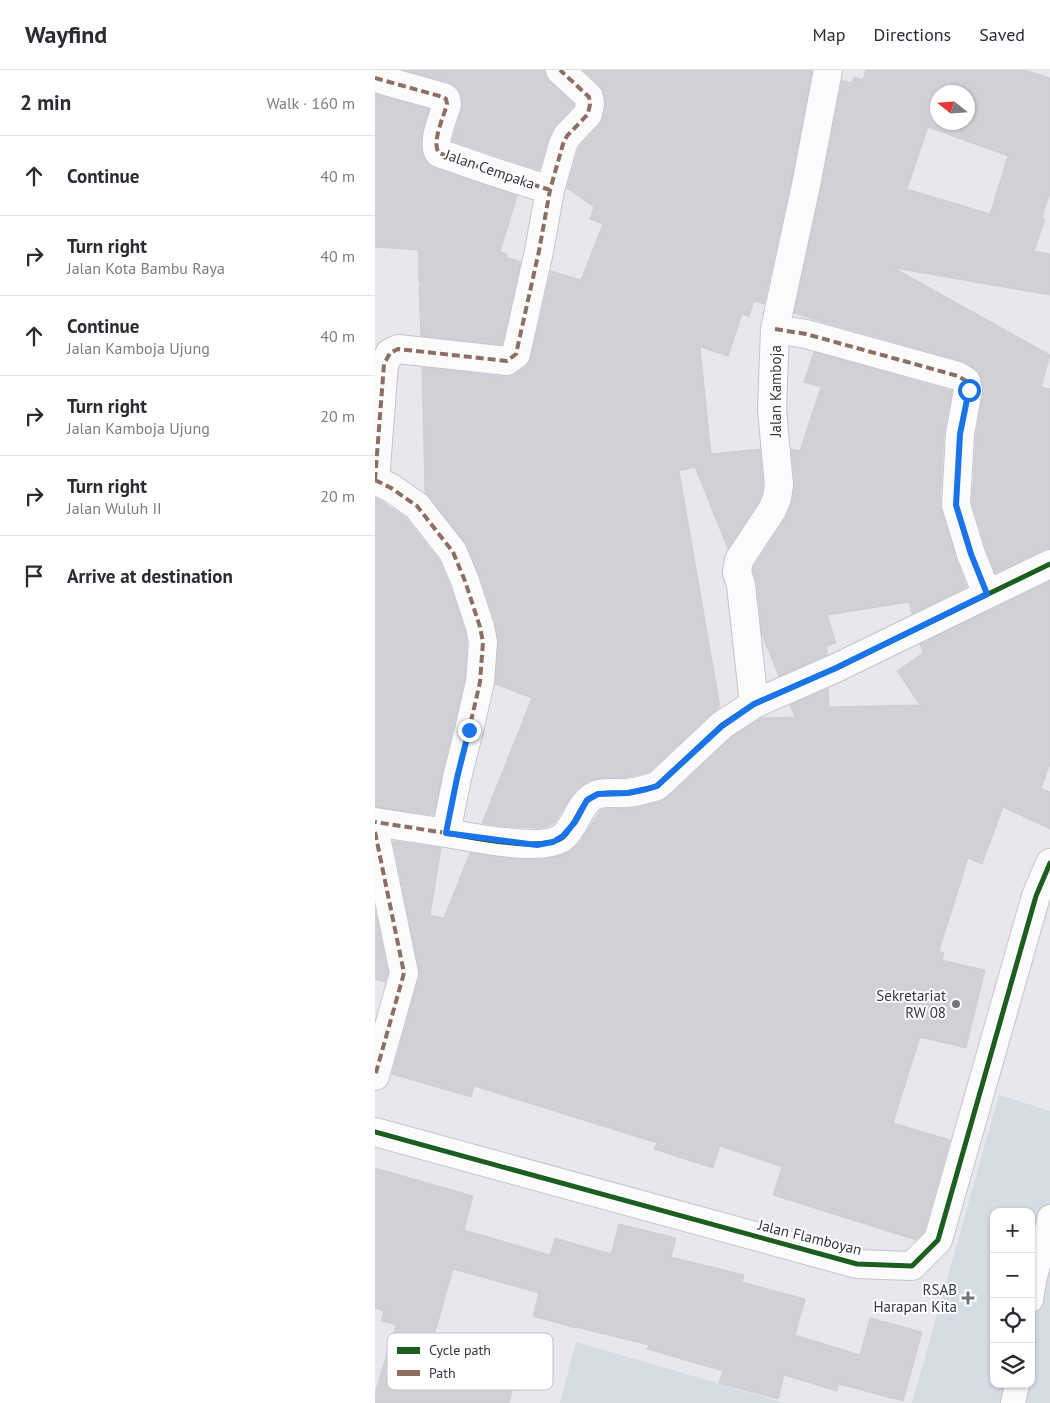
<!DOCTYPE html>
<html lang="en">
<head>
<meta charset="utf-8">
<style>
	:root { --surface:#fff; --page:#f2f2f3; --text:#2b2b33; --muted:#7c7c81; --line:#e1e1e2 }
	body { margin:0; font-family:"PT Sans",sans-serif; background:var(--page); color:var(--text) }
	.controls { position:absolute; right:15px; bottom:15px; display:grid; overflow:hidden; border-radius:10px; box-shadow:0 1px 4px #0004 }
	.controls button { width:45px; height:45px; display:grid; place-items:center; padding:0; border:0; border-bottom:1px solid var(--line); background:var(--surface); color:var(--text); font:25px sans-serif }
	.compass { position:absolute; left:555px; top:15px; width:45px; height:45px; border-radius:50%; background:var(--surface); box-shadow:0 1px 4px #0004; rotate:287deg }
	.stop { position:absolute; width:15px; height:15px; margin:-11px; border:4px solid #1a73e8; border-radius:50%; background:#fff }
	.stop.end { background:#1a73e8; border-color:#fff; box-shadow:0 1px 5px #0008 }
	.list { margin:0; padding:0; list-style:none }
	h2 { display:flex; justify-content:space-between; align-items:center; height:65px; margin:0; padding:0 20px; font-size:21px }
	h2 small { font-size:16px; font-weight:400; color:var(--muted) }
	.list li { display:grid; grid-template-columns:32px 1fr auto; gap:15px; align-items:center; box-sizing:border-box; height:80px; padding:0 20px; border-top:1px solid var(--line) }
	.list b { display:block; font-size:19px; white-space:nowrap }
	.list p { margin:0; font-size:16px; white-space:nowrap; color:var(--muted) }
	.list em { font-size:16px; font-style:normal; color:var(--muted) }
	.icon { flex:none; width:28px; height:28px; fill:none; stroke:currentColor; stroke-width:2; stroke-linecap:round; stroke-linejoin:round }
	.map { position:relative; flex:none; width:675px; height:1333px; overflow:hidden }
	header { display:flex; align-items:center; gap:30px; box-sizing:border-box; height:70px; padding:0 25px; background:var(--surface); border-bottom:1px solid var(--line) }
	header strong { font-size:24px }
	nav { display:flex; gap:28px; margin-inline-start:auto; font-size:18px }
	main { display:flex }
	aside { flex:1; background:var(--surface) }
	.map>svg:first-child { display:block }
	.medical { fill:#d5dce4; fill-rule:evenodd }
	.building { fill:#d0d0d6; stroke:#cdced5; fill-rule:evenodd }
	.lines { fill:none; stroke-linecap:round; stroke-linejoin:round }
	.service-casing { stroke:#c4c5cb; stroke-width:26 }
	.minor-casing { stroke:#c4c5cb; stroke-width:30 }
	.service { stroke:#fbfbfc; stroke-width:24 }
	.minor { stroke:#fbfbfc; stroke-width:28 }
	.quiet { stroke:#8d6e63; stroke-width:4; stroke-dasharray:8 4; stroke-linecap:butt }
	.cycleway-casing { stroke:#fff; stroke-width:8 }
	.cycleway { stroke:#1b5e20; stroke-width:5 }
	.route { stroke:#1a73e8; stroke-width:6 }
	.poi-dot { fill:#73757d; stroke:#fff; stroke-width:2 }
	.labels { text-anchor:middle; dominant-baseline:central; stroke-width:4; stroke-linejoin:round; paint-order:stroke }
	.street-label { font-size:15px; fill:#353741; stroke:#fff }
	.poi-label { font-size:15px; fill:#353741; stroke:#fff; text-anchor:end }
	.key { fill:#fff; stroke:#c2c3c6; stroke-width:1 }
	.key-label { font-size:14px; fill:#353741 }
</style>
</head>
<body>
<header>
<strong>Wayfind</strong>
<nav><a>Map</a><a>Directions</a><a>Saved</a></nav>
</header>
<main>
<aside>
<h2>2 min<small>Walk · 160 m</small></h2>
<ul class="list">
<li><svg class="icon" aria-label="ahead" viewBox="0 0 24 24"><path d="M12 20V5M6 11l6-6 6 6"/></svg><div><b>Continue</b></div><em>40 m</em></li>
<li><svg class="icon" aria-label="right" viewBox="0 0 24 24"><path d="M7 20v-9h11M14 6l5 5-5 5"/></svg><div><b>Turn right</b><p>Jalan Kota Bambu Raya</p></div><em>40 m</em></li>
<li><svg class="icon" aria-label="ahead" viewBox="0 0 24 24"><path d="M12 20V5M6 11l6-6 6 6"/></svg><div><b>Continue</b><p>Jalan Kamboja Ujung</p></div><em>40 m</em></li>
<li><svg class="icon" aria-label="right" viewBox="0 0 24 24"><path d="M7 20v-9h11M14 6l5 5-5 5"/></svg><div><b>Turn right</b><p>Jalan Kamboja Ujung</p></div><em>20 m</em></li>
<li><svg class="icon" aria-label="right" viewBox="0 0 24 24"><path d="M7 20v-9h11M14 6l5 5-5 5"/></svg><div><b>Turn right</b><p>Jalan Wuluh II</p></div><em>20 m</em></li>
<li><svg class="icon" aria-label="arrive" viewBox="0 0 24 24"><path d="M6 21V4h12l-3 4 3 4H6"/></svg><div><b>Arrive at destination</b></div></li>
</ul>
</aside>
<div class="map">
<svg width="675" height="1333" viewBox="0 0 675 1333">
	<rect width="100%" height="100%" fill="#e7e7ed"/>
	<path class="medical" d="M624,1025L675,1041V1333H537ZM619,1142H656V1314H619Z
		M201,1272L263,1290L409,1333H185Z"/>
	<path class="building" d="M29,0H170V5L174,11L199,34V36L178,59L173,70L164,100L77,71L87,38L86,26L80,17L72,12Z
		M208,0H433L437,1L416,112L389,234L379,231L374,246L367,244L353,286L325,277L336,384L385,379L388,415L387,424L383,433L353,479L320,397L304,401L345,637L336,644L274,702L254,707L227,708L213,711L200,721L180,752L174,756L164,758L133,757L107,753L157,628L120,614L123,569L120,552L105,506L90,473L50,423L47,297L130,307L142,303L151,296L156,287L176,201L206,210L228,154L215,149L219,137L192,118L203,80L205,75L225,54L228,47L230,32L229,24L225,16Z
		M491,0H650L675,8V122L667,148L670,149L659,181L675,184V225L519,198L675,285L666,317L675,319V479L668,480L620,503L611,479L597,433L601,366L608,322L606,308L604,302L587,291L448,252L419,243L446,118L467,10L476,13L479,7L488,10ZM562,22H592V52H562ZM553,57L633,86L615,144L532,119Z
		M0,24L54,39L47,63L46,74L48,85L54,95L59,98L142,126L125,182L132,184L131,187L146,192L127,275L46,266L44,218L46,213H44L43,180L0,177Z
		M439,282L577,321L569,363L565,434L581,489L592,517L537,544L534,532L452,545L461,573L452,576V585L404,606L387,565L382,513L378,501L379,496L410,449L417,431L420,414L416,379L425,381L446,317L429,312Z
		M0,427L31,448L64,490L75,516L90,561L92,573L90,610L67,704L59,745L0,737Z
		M675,511V694L666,718L675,722V759L628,737L607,794L593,788L564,881L569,883L567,890L610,900L591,978L545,967L518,1053L575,1070L549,1162L541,1170L398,1125L407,1097L345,1076L338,1098L279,1079L282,1073L99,1016L96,1027L17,1004L44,907V900L18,771L66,778L55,845L69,848L95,783L149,789H167L185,786L195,781L204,773L225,741L230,739L258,738L287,731L293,727L357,667L386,648L420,647L415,635L453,618L454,637L545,635L522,601L548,583L545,574Z
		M0,840L13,902L10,912L0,909Z
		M0,1098L98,1126L89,1160L175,1185L180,1168L236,1184L244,1154L301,1168L296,1187L369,1205L367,1212L430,1229L420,1265L485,1285L495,1248L547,1262L528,1331L464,1314L462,1321L409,1305L403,1329L344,1313L348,1301L272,1279L274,1275L201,1257L200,1258L158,1246L164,1223L78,1199L55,1280L142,1302L134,1333H0V1323L21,1255L6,1251L9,1241L0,1238Z"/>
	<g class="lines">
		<g class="service-casing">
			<path id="service" d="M656,1230L659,1211L675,1147
				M638,1333L642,1314"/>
		</g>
		<g class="minor-casing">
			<path id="minor" d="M0,8L68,27L71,29L72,34C69,46 56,73 64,83L116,101L175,120
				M400,259L431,264L583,306L591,311L593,320L585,364L581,435L596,484L612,524
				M0,410L9,294L15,283L23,279L132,291L141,284L164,181L175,120L188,74L192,66L213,44L215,34L214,27L185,0
				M0,410L16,418L42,436L78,482L90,511L105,557L108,572L105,612L94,660L82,708L71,763L0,752
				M379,634L366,515L362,502L364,490L397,440L402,428L404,415L397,340L400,259L431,115L453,0
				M0,762L29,903L0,1006
				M71,763C97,767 168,783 188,767C201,756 205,731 221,725C230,721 242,724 252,723C262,722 272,719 282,716L347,655L379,634L461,598L675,494
				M0,1062L482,1194L537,1196L563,1170L661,826L675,793"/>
		</g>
		<use href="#service" class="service"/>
		<use href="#minor" class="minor"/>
		<path class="quiet" d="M0,8L68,27L71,29L72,34C69,46 56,73 64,83L116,101L175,120
			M400,259L431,264L583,306L591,311L593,320L585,364L581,435L596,484L612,524
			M0,410L9,294L15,283L23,279L132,291L141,284L164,181L175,120L188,74L192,66L213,44L215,34L214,27L185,0
			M0,410L16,418L42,436L78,482L90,511L105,557L108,572L105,612L94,660L82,708L71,763L0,752
			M0,762L29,903L0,1006"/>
		<g class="cycleway-casing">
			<path id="cycleway" d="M71,763C97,767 168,783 188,767C201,756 205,731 221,725C230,721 242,724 252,723C262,722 272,719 282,716L347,655L379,634L461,598L675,494
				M0,1062L482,1194L537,1196L563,1170L661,826L675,793"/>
		</g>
		<use href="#cycleway" class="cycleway"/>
	</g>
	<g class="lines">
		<path class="route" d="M94,660L82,708L71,763L162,775L178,772L188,766L200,752L212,730L223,724L253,723L272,719L282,716L347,656L379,634L461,598L612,524L596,484L581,435L585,364L594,320"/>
	</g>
	<g class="poi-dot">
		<circle cx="581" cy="934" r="5"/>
		<path d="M590.5 1220.5h5v5h5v5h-5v5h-5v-5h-5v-5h5z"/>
	</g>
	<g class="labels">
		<g class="street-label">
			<text transform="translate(115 99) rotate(19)">Jalan Cempaka</text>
			<text transform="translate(400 321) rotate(-90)">Jalan Kamboja</text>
			<text transform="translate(435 1167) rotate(14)">Jalan Flamboyan</text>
		</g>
		<g class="poi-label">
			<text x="571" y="925">Sekretariat<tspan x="571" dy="17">RW 08</tspan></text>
			<text x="582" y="1219">RSAB<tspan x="582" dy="17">Harapan Kita</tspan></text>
		</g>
	</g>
	<rect x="12" y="1263" width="166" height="57" rx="8" class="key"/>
	<rect x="22" y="1277" width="23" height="7" fill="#1b5e20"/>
	<rect x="22" y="1300" width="23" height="6" fill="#8d6e63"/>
	<g class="key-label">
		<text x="54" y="1285">Cycle path</text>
		<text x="54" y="1308">Path</text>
	</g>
</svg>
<div class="controls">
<button>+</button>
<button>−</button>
<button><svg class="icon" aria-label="locate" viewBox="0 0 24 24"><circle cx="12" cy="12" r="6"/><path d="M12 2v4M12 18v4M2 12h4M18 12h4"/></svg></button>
<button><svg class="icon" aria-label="layers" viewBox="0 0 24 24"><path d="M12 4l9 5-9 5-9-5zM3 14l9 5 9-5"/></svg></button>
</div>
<svg class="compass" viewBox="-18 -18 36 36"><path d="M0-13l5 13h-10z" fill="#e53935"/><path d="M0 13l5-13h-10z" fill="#7c7c81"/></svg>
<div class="stop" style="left:594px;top:320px"></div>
<div class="stop end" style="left:94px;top:660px"></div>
</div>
</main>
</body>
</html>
